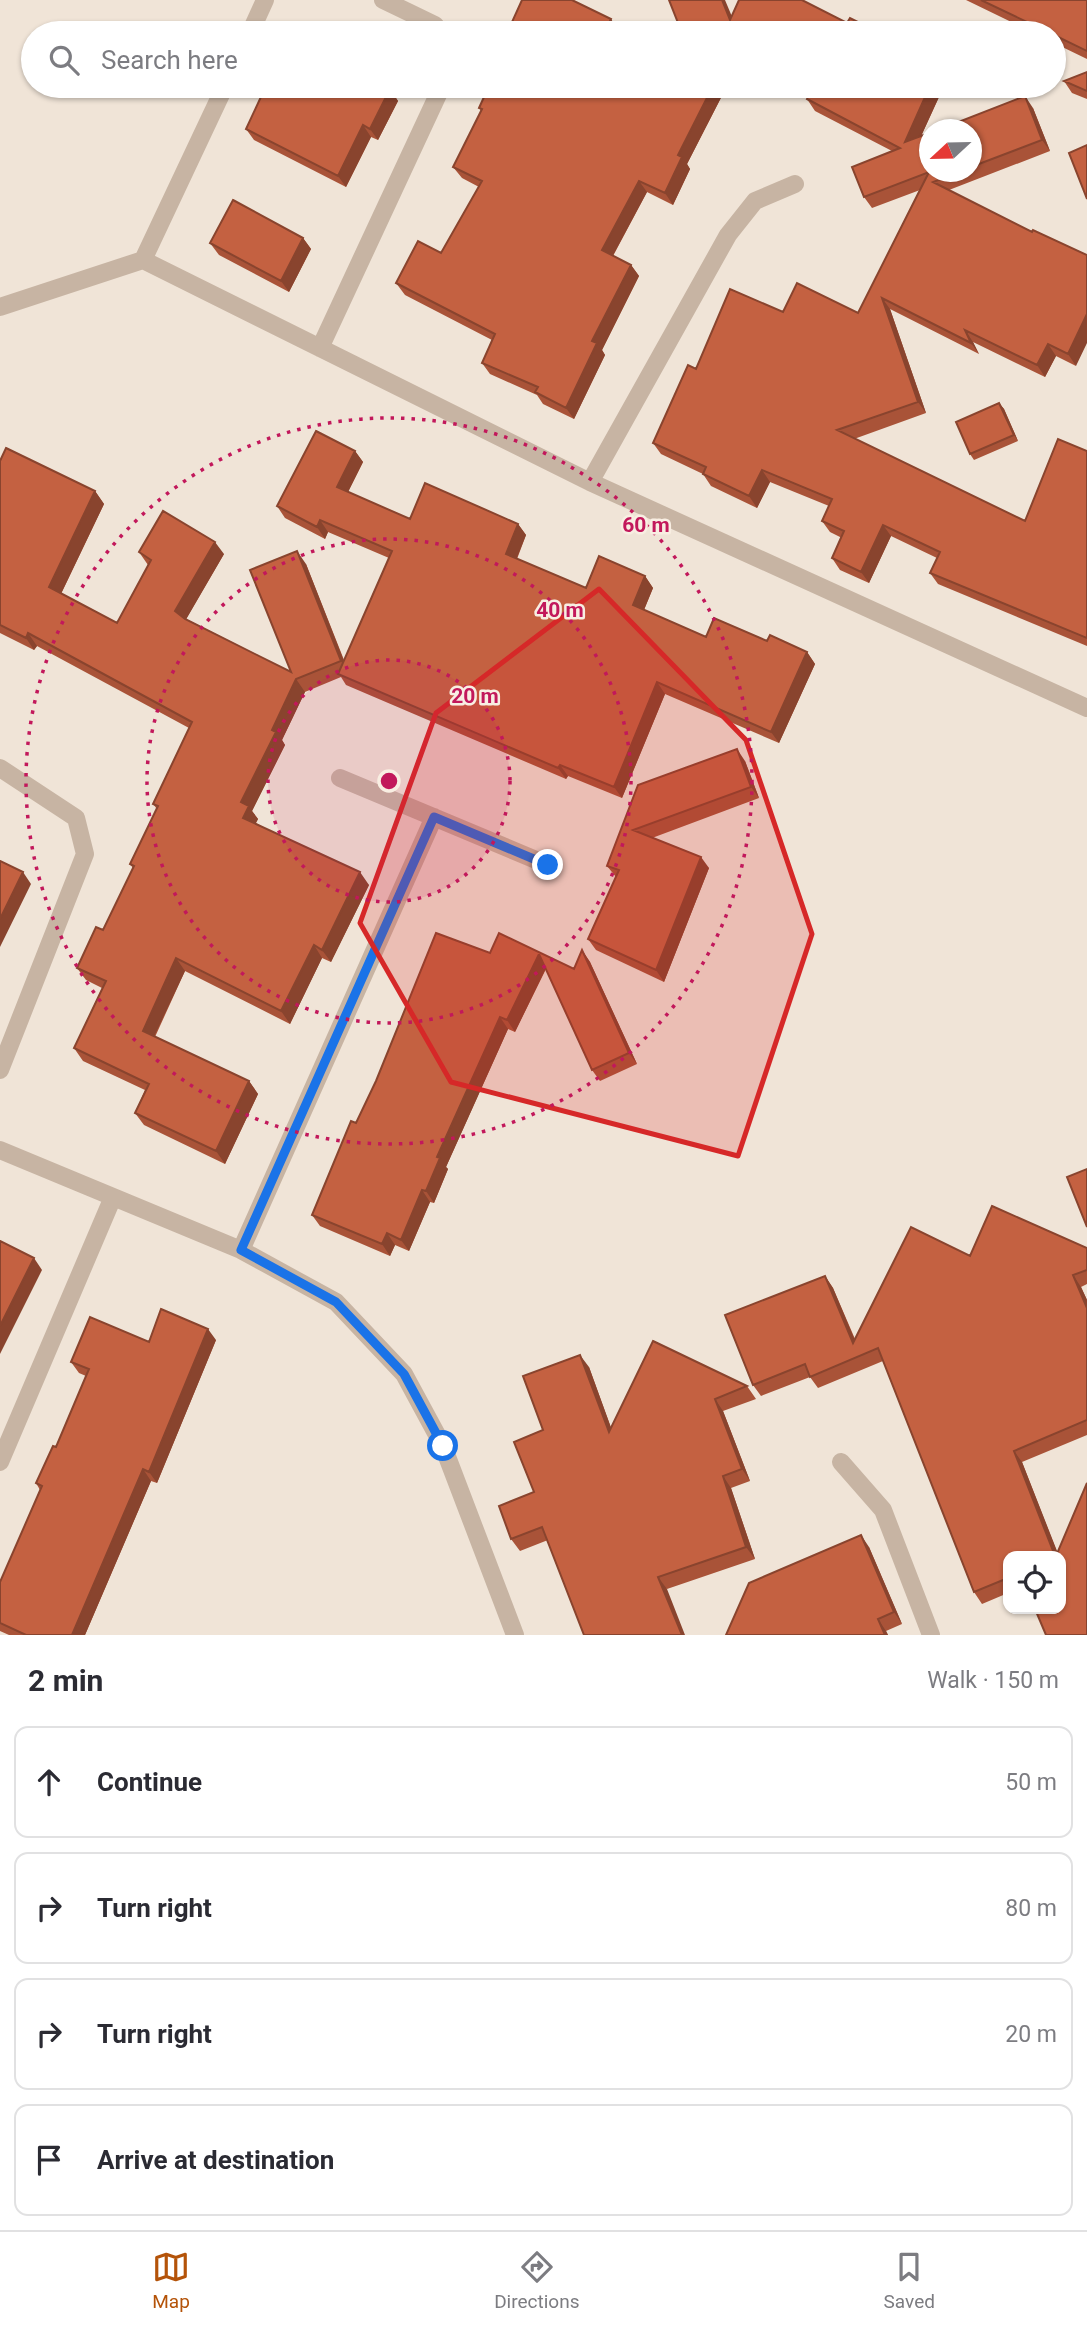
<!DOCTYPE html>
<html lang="en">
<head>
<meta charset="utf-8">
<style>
	:root { --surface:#fff; --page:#f2f2f3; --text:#2b2b33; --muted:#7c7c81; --line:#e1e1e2; --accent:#b45309 }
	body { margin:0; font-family:Roboto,sans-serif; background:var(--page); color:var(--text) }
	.controls { position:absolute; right:21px; bottom:21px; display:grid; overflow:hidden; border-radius:14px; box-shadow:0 2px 5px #0004 }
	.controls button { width:63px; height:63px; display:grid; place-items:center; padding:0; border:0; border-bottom:2px solid var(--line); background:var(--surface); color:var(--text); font:35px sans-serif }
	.compass { position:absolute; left:919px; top:119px; width:63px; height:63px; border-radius:50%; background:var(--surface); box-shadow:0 2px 5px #0004; rotate:248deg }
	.stop { position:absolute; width:21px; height:21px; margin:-16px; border:5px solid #1a73e8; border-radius:50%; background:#fff }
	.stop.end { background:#1a73e8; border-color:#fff; box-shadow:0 2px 7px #0008 }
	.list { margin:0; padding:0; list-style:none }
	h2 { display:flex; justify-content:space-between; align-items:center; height:91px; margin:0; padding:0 28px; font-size:30px }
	h2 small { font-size:23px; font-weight:400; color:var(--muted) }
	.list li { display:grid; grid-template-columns:46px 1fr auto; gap:21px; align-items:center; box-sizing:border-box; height:112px; margin:0 14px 14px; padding:0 14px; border:2px solid var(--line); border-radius:14px }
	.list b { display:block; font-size:26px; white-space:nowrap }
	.list em { font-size:23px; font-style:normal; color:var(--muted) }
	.icon { flex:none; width:38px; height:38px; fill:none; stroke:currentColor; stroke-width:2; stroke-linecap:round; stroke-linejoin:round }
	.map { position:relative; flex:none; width:1087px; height:1635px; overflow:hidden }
	.search { position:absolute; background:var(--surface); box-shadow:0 2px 5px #0004; left:21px; right:21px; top:21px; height:77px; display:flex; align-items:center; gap:18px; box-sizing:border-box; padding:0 24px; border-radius:38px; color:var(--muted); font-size:26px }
	.sheet { height:595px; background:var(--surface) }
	nav { display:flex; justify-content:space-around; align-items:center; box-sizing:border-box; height:98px; border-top:2px solid var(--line); background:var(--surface); font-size:19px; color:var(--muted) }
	nav a { display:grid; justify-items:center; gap:4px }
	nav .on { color:var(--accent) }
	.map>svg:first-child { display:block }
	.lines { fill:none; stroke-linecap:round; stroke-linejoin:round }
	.minor { stroke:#c7b4a3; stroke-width:18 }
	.wall { fill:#a95338 }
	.shaded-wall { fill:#89442e }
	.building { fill:#c46141; stroke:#89442e; stroke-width:2 }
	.route { stroke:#1a73e8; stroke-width:9 }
	.marked { fill:#d62828; fill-opacity:0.2; stroke:#d62828; stroke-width:5; stroke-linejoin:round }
	.ring { fill:none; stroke:#c2185b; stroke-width:3.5; stroke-dasharray:3.5 7 }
	.centre { fill:#c2185b; stroke:#f8eee2; stroke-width:3.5 }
	.ring-label { font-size:21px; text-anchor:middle; font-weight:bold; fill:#c2185b; stroke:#f8eee2; stroke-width:5; stroke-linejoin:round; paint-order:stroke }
</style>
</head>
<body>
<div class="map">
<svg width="1087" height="1635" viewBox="0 0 1087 1635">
	<rect width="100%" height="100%" fill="#f0e4d7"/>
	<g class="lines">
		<path class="minor" d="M383,0L435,25L440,33
			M250,33L265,0
			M225,86L143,260L590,482L1087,708
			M0,307L143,260
			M320,348L442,86
			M590,482L728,235L755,201L795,184
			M0,768L76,818L85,854L0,1070
			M340,778L548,865
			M0,1150L241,1250L336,1302L404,1374L443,1446L515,1635
			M241,1250L434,817
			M0,1462L113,1197
			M841,1462L883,1510L931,1635"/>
	</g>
	<path class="wall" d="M966,0H1087V59L1054,43V33H1034Z
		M1087,72V99L1072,93L1064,81Z
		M489,86H727L687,164L690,169L673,205L647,192L613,256L631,265L639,276L602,350L605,355L574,419L543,404L537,395L490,374L482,363L492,340L405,295L396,283L441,253L479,187L462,178L453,167L481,111L479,108Z
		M783,86H944L921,136L929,172H971V130L1033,108L1050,151L949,190L1032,232L1076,366L1056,356L1045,377L973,342L979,354L890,309L926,413L854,439L1025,521L1087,451V646L938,584L930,573L937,558L891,536L869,583L840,570L832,558L842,538L830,532L822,521L829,506L770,482L757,508L711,486L703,474L661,454L653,443L696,369L783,312L858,313L920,190L872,208L864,197L892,151L815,111L807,99L808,98Z
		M390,89L398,101L378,140L371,137L346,187L254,140L246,129Z
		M303,238L311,249L289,292L219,255L210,243Z
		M999,403L1004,409L1018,441L974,460L970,454Z
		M355,451L363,462L348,492L410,519L518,524L526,535L517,559L586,588L645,576L653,588L644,610L706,637L767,641L807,652L815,664L779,743L665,694L622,798L568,776L566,779L346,685L341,677L305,692L282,740L285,745L252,811L258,819L256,823L369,885L331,962L322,958L290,1024L185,971L155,1037L249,1081L258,1094L225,1164L144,1125L135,1113L145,1090L83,1061L74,1048L102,988L86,980L77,968L103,930L133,868L130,864L157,809L153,804L189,728L37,646L34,650L0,633V461L95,491L104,504L61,594L117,623L148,565L139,552L224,554L186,619L291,672L306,564L344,660L389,558L328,532L325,539L285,518L277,506Z
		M745,761L759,798L652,838L709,868L664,982L596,950L588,939L616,877L607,866L638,785Z
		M582,950L590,962L637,1064L600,1081L592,1070L546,969L515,1032L508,1029L446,1167L448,1169L434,1203L430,1202L409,1251L395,1245L390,1256L320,1226L312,1215L356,1123L490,953L574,969Z
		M1087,1248V1284L1081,1287L1087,1300V1435L1022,1462L1057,1552L1061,1609L1008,1556V1593L982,1604L974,1592L883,1361L818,1388L810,1377L761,1396L753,1385L825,1276L833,1288L855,1339L970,1256Z
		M216,1340L157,1483L151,1481L85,1635H9L0,1631V1582L40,1490L36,1483L56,1447L86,1376L79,1373L71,1362L149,1342Z
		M589,1367L611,1428L747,1386L756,1399L723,1411L750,1481L731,1488L755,1559L667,1589L548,1540L520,1551L511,1539L534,1492L543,1430Z
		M869,1547L902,1624L886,1631L888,1635H726Z"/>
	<path class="shaded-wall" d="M722,0H725L738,31L730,20Z
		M611,19L619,31L618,33H604Z
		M713,86H727L687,164L690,169L673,205L665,193L678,155Z
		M930,86H944L913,154L905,142Z
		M390,89L398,101L378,140L370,129Z
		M1025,96L1033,108L1050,151L1042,140Z
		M363,125L371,137L346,187L338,176Z
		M639,181L647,192L610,261L602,250Z
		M303,238L311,249L289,292L281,281Z
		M631,265L639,276L602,350L605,355L574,419L566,408L592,341Z
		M882,298L890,309L926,413L918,402Z
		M1087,314V343L1076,366L1068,354Z
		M965,330L973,342L979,354L971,343Z
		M1048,344L1056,356L1045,377L1037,365Z
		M999,403L1004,409L1018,441L1014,435Z
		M355,451L363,462L345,498L337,487Z
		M762,470L770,482L757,508L749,496Z
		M95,491L104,504L58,600L49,587Z
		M320,520L328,532L325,539L317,527Z
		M518,524L526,535L514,565L506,554Z
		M883,525L891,536L869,583L861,572Z
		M215,542L224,554L184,623L175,611Z
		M297,551L306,564L349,674L341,661Z
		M645,576L653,588L641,617L633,605Z
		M28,633L37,646L34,650L26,638Z
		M807,652L815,664L779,743L771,732Z
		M296,679L305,692L282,740L285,745L252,811L258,819L252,830L243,818L241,802L272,730Z
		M657,682L665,694L622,798L614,787Z
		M737,749L745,761L759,798L751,787Z
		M560,765L568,776L566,779L558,768Z
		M701,857L709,868L664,982L656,970Z
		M23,872L31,884L0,947V919Z
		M360,872L369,885L331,962L322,950Z
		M314,945L322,958L290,1024L281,1011Z
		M582,950L590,962L637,1064L629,1053Z
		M539,954L547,966L515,1032L507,1020Z
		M176,958L185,971L151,1043L143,1031Z
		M500,1017L508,1029L446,1167L448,1169L434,1203L426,1191L437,1157Z
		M249,1081L258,1094L225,1164L216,1151Z
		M422,1190L430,1202L409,1251L401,1240Z
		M387,1233L395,1245L390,1256L382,1244Z
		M34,1258L42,1270L0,1354V1326Z
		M1073,1275L1081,1287L1087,1300V1308Z
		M825,1276L833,1288L861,1355L853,1343Z
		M208,1329L216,1340L157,1483L149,1472Z
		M580,1355L589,1367L617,1444L609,1432Z
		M715,1399L723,1411L750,1481L742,1469Z
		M1014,1451L1022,1462L1059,1556H1055Z
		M143,1469L151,1481L85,1635H72Z
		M723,1476L731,1488L755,1559L746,1547Z
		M861,1535L869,1547L902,1624L894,1612Z
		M658,1577L667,1589L685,1635H682Z
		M878,1619L886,1631L888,1635H885Z"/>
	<path class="building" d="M522,0H572L611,19L604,33H507Z
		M669,0H722L730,20L739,0H802L847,23L850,18L880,33H682Z
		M981,0H1087V51L1054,35V33H1050Z
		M1087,72V91L1064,81Z
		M266,86H383L390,89L370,129L363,125L338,176L246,129Z
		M489,86H713L678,155L682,157L665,193L639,181L602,250L631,265L592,341L597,343L566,408L535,392L538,387L482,363L495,334L396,283L418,241L441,253L482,181L453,167L482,109L479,108Z
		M798,86H930L905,142L929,133V172H959L933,182L1032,232L1033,230L1087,255V314L1068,354L1048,344L1037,365L965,330L971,343L882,298L918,402L837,430L1025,521L1058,439L1087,451V638L930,573L940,552L883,525L861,572L832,558L844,531L822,521L832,499L762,470L749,496L703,474L706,467L653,443L688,365L696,369L730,289L783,312L797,283L858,313L929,172L864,197L852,167L900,148L807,99L811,92Z
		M1025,96L1042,140L971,167V130H938Z
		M1087,145V199L1069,153Z
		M233,200L303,238L281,281L210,243Z
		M999,403L1014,435L970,454L956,422Z
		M316,431L355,451L337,487L410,519L425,483L518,524L506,554L586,588L599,556L645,576L633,605L706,637L714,618L767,641L770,635L807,652L771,732L657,682L614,787L560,765L558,768L338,674L392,551L320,520L317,527L277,506Z
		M6,448L95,491L49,587L117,623L151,560L139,552L163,511L215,542L175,611L185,619L291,672L250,570L297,551L341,661L296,679L272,730L276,732L241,802L249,806L243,818L360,872L322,950L314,945L281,1011L176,958L143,1031L249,1081L216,1151L135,1113L149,1084L74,1048L106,981L77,968L96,927L103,930L134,866L130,864L158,806L153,804L192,722L28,633L26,638L0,625V461Z
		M737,749L751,787L633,830L701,857L656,970L588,939L619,870L607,866L638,785Z
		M0,861L23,872L0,919Z
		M436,933L490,953L499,933L574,969L582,950L629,1053L592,1070L539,954L507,1020L500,1017L437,1157L440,1158L426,1191L422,1190L401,1240L387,1233L382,1244L312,1215L351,1121L356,1123L376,1081Z
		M1087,1169V1227L1067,1177Z
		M992,1206L1087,1248V1270L1073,1275L1087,1308V1420L1014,1451L1055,1556H1008V1578L974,1592L878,1348L810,1377L805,1364L753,1385L725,1315L825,1276L853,1343L911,1227L970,1256Z
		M0,1241L34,1258L0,1326Z
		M161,1309L208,1329L149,1472L143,1469L72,1635H26L0,1623V1582L42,1486L36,1483L53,1446L56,1447L89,1369L71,1362L90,1317L149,1342Z
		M653,1341L747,1386L715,1399L742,1469L723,1476L746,1547L658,1577L682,1635H584L542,1527L511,1539L499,1506L534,1492L514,1442L543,1430L523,1376L580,1355L609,1432Z
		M1087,1483V1635H1046L1035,1609H1061V1556H1056Z
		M861,1535L894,1612L878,1619L885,1635H726L749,1583Z"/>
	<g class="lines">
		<path class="route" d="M443,1446L404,1374L336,1302L241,1250L434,817L548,865"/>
	</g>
	<path class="marked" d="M599,589L746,740L812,934L738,1156L451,1082L360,923L436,713Z"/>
	<circle cx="389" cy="781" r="121" fill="#c2185b" fill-opacity=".12"/>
	<g class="ring">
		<circle cx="389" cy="781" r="121"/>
		<circle cx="389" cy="781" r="242"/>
		<circle cx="389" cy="781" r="363"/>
	</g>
	<circle cx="389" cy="781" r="10" class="centre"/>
	<g class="ring-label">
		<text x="646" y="532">60 m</text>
		<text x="560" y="617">40 m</text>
		<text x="475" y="703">20 m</text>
	</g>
</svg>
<div class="controls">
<button><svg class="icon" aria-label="locate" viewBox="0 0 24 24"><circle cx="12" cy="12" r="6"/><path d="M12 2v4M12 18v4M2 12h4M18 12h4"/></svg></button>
</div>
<svg class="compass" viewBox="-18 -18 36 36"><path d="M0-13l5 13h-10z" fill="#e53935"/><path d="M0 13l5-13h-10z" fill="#7c7c81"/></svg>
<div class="stop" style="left:443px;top:1446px"></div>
<div class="stop end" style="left:548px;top:865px"></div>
<div class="search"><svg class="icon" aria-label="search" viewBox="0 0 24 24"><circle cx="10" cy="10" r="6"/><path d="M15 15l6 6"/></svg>Search here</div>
</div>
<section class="sheet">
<h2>2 min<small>Walk · 150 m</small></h2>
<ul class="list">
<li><svg class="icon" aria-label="ahead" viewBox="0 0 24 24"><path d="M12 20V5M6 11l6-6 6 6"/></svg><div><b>Continue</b></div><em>50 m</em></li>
<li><svg class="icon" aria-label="right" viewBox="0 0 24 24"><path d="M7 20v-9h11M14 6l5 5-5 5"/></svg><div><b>Turn right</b></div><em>80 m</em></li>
<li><svg class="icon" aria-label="right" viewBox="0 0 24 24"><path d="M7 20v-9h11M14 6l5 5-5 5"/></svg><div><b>Turn right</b></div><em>20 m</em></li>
<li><svg class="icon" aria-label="arrive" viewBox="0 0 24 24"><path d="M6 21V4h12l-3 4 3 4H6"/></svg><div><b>Arrive at destination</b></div></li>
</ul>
</section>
<nav>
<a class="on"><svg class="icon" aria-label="map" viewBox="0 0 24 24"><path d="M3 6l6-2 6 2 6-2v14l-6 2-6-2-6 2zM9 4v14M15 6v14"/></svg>Map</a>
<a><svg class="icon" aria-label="directions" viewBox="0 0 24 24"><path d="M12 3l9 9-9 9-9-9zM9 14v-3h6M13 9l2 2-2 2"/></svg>Directions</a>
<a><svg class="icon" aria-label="saved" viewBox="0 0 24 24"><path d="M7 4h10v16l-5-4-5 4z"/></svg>Saved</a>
</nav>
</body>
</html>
